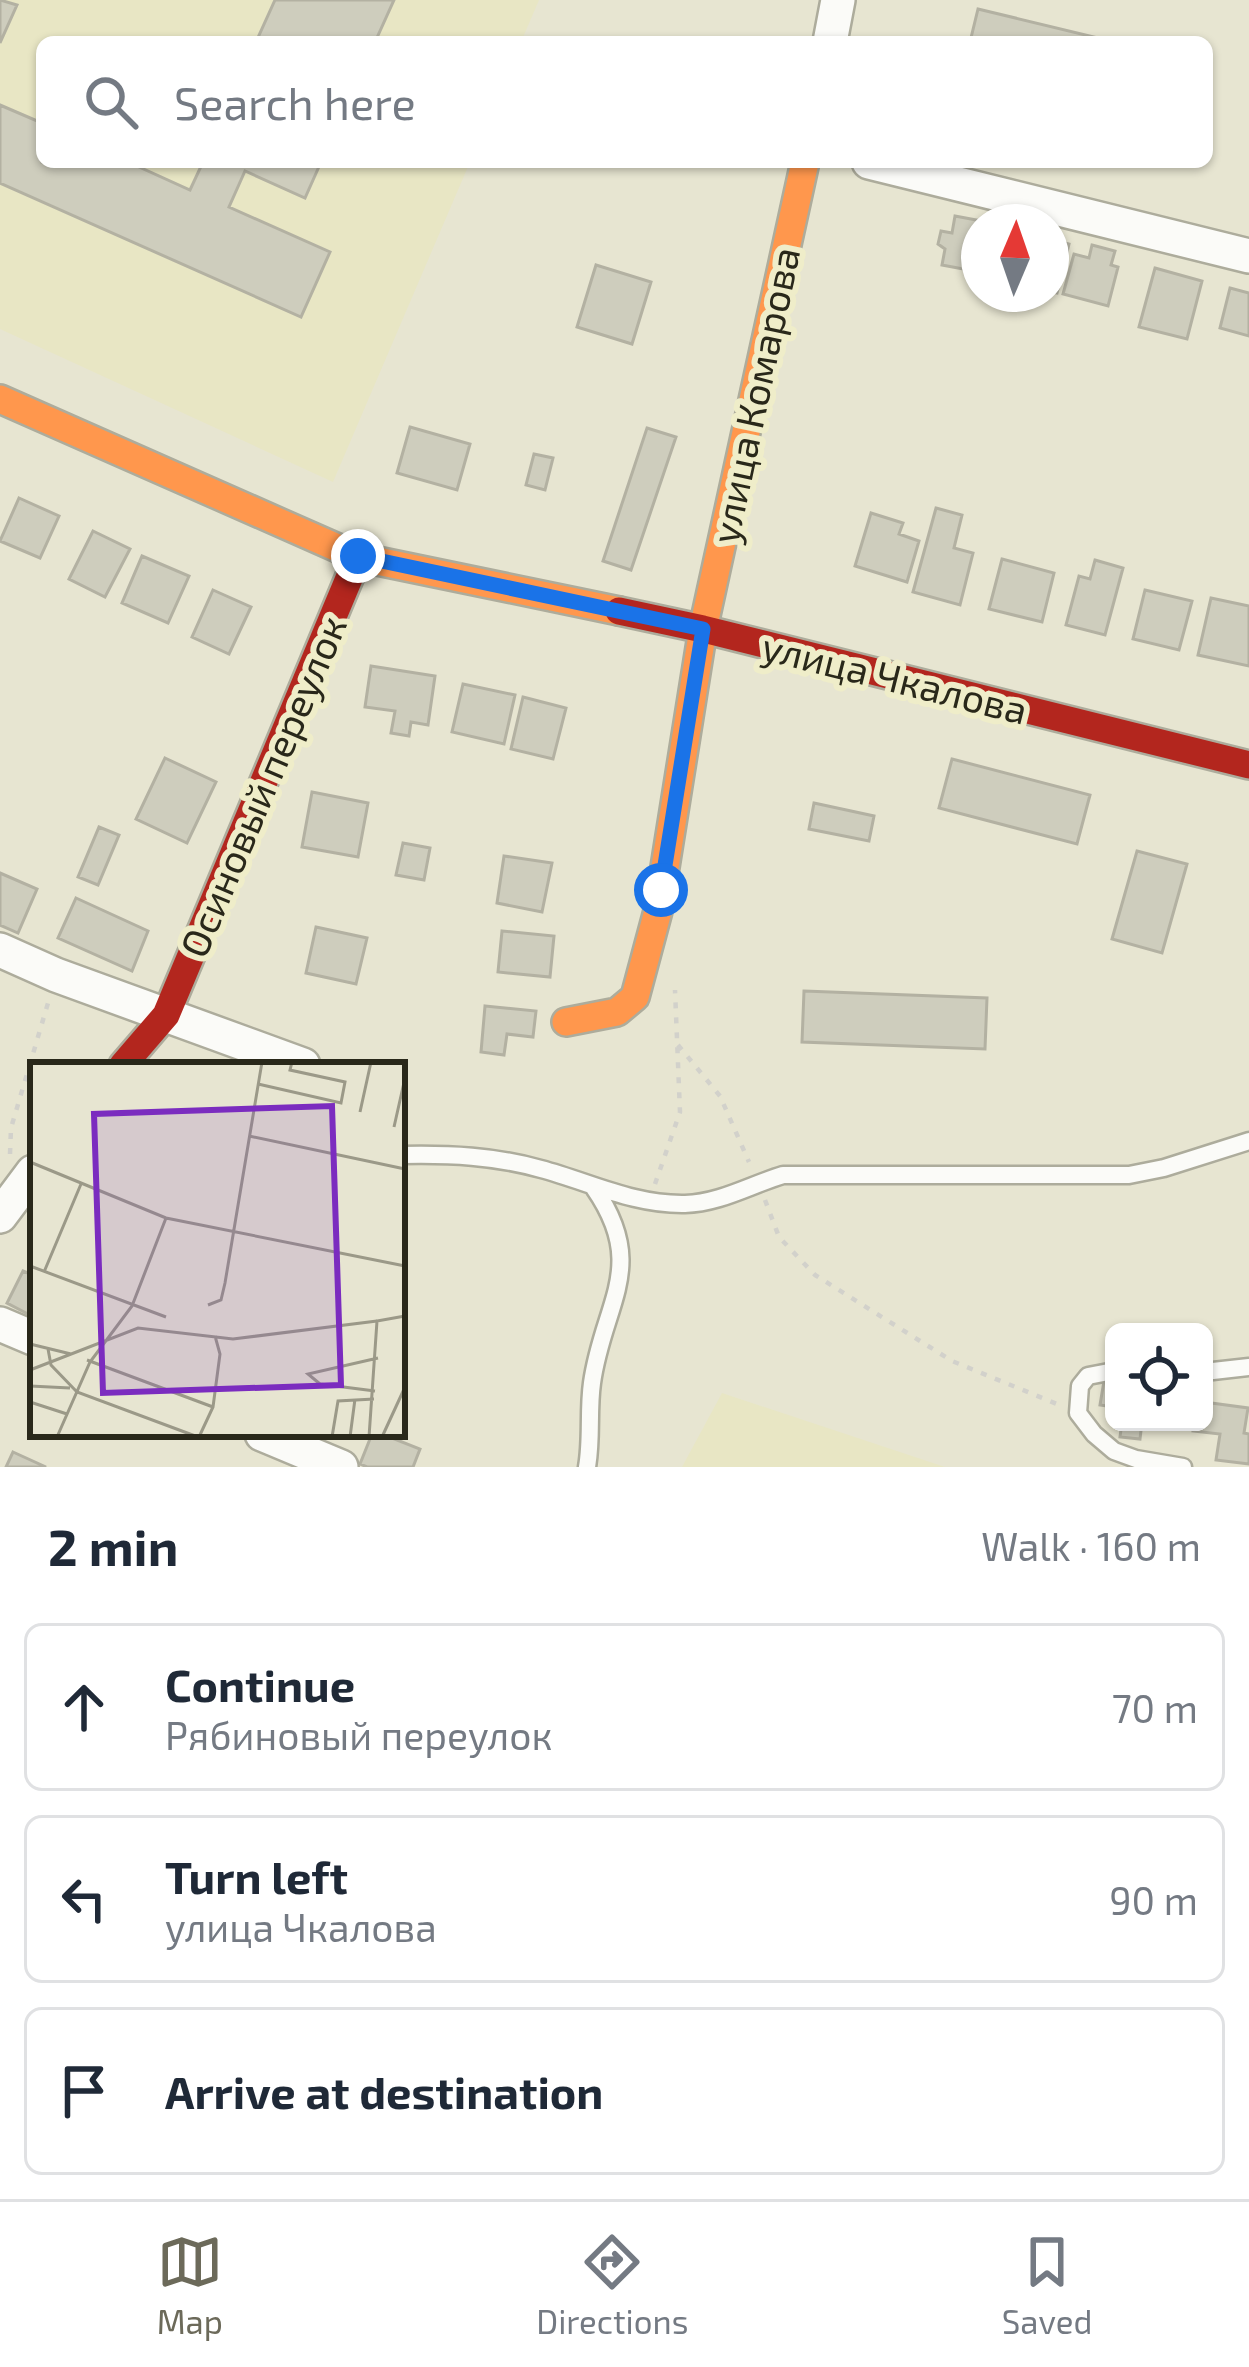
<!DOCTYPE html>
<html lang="en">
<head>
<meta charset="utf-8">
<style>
	:root { --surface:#fff; --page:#f2f2f3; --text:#1f2937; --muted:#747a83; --line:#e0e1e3; --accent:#6c6a5a }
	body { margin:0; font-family:"Exo 2",sans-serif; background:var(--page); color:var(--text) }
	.controls { position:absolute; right:36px; bottom:36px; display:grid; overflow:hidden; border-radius:18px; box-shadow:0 3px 9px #0004 }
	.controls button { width:108px; height:108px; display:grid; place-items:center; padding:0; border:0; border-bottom:3px solid var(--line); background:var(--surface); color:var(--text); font:60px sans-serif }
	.compass { position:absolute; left:961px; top:204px; width:108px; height:108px; border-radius:50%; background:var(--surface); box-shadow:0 3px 9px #0004; rotate:2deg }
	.stop { position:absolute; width:36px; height:36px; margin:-27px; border:9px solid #1a73e8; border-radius:50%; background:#fff }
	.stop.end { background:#1a73e8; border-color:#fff; box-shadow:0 3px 12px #0008 }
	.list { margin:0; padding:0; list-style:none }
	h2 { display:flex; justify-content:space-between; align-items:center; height:156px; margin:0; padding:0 48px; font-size:51px }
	h2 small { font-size:39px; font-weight:400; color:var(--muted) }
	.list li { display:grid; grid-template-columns:78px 1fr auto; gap:36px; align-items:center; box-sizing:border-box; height:168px; margin:0 24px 24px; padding:0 24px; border:3px solid var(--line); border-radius:18px }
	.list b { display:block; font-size:45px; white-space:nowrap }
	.list p { margin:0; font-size:39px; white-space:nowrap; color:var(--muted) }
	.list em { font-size:39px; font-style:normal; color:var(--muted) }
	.icon { flex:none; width:66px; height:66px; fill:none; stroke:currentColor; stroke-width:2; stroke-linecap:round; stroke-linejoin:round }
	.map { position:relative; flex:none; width:1249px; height:1467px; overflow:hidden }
	.search { position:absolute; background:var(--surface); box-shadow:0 3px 9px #0004; left:36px; right:36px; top:36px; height:132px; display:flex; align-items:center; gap:30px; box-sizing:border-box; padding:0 42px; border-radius:18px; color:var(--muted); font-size:45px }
	.sheet { height:732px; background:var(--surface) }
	nav { display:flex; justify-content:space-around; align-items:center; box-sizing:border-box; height:168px; border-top:3px solid var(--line); background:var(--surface); font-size:33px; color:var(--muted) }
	nav a { display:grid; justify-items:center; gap:6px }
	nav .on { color:var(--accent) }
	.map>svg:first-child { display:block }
	.built { fill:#e8e6c4 }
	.building { fill:#cecdbd; stroke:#b3b1a2; stroke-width:3 }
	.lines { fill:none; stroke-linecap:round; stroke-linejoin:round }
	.lane-casing { stroke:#adac9c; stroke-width:21 }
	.street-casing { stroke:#adac9c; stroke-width:38 }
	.slow-casing { stroke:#adac9c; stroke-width:32 }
	.jam-casing { stroke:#adac9c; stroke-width:32 }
	.path { stroke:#d2d1cb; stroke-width:4.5; stroke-dasharray:6 9; stroke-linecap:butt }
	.lane { stroke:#fbfbf8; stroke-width:16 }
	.street { stroke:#fbfbf8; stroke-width:33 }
	.slow { stroke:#ff974d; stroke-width:27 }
	.jam { stroke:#b3261e; stroke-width:27 }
	.route { stroke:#1a73e8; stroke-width:15 }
	.labels { text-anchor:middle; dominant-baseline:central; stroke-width:12; stroke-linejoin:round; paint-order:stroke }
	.street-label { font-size:39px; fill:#29281a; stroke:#efedc9 }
	.inset-road { fill:none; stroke:#9b9988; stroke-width:3 }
	.view { fill:#7b2cbf; fill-opacity:0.15; stroke:#7b2cbf; stroke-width:6 }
	.inset-edge { fill:none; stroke:#29281a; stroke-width:6 }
</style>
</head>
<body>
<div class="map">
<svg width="1249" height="1467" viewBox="0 0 1249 1467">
	<rect width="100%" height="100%" fill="#e7e5d1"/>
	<path class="built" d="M0,0H539L521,42H42V162H470L333,482L0,329Z
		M722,1393L945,1467H682Z"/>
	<path class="building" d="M0,0L17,5L0,43Z
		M275,0H394L375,42H256Z
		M978,9L1094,37L1092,42H970Z
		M0,105L42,123V162H128L190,190L203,162H321L305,198L245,171L229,207L330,252L301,317L0,183Z
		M955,216L987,222H979V272L942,265L945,249L938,244L941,231L952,233Z
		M1051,239L1069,244L1057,293L1051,292Z
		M1092,245L1115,251L1111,265L1118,267L1108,306L1063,294L1074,254L1089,258Z
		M596,265L651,282L632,344L577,327Z
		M1155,268L1202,281L1187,339L1139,327Z
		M1230,288L1249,293V336L1220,328Z
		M410,427L470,444L457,490L397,473Z
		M647,428L676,437L631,570L603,561Z
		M534,454L553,458L545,490L526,485Z
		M19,498L59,516L40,558L0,541Z
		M936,508L962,515L954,548L973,553L960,605L913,592Z
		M871,513L903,523L899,534L919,541L907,582L855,566Z
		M93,531L130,549L105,597L69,579Z
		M142,556L189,576L168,623L122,603Z
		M1002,559L1054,573L1042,622L989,609Z
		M1095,560L1123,568L1105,635L1066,625L1079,576L1090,579Z
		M213,590L251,607L229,654L192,637Z
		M1145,590L1192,601L1179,650L1133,639Z
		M1211,598L1249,606V666L1198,655Z
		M371,666L435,676L428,725L411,722L409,736L391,733L395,711L365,707Z
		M463,684L515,695L504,744L452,732Z
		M523,697L566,708L553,759L511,749Z
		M165,758L216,782L187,843L136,819Z
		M952,759L1090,795L1077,844L939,808Z
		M312,792L368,803L358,857L302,847Z
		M814,803L874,816L869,841L809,829Z
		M99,827L119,835L98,885L78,877Z
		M403,843L430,848L424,880L396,875Z
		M1137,851L1187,864L1162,953L1112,939Z
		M504,856L552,863L542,912L497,903Z
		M0,873L37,889L18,933L0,925Z
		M76,898L148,931L132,971L58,938Z
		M316,927L367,938L356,984L306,973Z
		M502,931L554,936L550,977L498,972Z
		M804,991L987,998L985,1049L802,1042Z
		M485,1006L536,1011L533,1037L507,1034L504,1055L481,1052Z
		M23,1271L33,1275V1304L28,1314L7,1303Z
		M1104,1381L1114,1383V1407L1100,1405Z
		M1204,1402L1248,1408L1244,1433L1249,1434V1464L1216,1460L1220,1434L1193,1431L1194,1422H1204Z
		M1122,1422H1142L1140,1439L1120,1437Z
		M372,1434H382L420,1449L413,1467H367L360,1464Z
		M13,1452L46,1467H6Z"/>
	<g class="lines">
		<g class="lane-casing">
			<path id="lane" d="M402,1155C449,1154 495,1156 541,1169C590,1182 633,1205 685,1204C720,1203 750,1185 783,1175H1129L1164,1168L1249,1141
				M1114,1371L1088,1376L1080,1386L1078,1413L1094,1434L1114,1451L1136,1459L1183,1467
				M1204,1372L1249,1367
				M587,1467C592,1439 588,1411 592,1383C603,1303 649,1267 594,1188"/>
		</g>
		<g class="street-casing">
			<path id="street" d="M830,42L838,0
				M869,162L1249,256
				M0,950L56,975L303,1065
				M0,1216L33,1172
				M0,1324L33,1338
				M262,1434L341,1467"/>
		</g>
		<g class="slow-casing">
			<path id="slow" d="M0,399L358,557L619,611
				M566,1022L617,1012L635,997L658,911L703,629L805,162"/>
		</g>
		<g class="jam-casing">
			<path id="jam" d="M619,611L703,629L1249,765
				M123,1065L166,1015L358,557"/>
		</g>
		<path class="path" d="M678,1045L720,1096L749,1162
			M10,1154L11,1128L48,1003
			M655,1184L680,1112L675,990
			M765,1200L779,1237L815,1275L952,1361L1057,1404"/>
		<use href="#lane" class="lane"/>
		<use href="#street" class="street"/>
		<use href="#slow" class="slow"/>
		<use href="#jam" class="jam"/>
	</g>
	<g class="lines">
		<path class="route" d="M358,556L703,629L661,890"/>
	</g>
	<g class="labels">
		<g class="street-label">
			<text transform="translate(754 395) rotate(-78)">улица Комарова</text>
			<text transform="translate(895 677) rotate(14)">улица Чкалова</text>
			<text transform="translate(262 786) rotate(-67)">Осиновый переулок</text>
		</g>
	</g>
	<g transform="translate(30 1062)">
		<rect width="375" height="375" fill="#e7e5d1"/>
		<path class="inset-road" d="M228,22L311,41L315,20L260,8L262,0M330,50L341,0M364,65L375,16M219,74L375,107M0,100L136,156L375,204M0,204L136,255M14,210L51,122M178,243L191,238L195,221L232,0M0,282L41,292M18,287L21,303L47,330L168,375M57,298L183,345M0,308L108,266L203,277L347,259M0,324L40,326M345,329L290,322L278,312L348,296M0,340L37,352M27,375L60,300L102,244L136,156M169,375L183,345L190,292L185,274M302,375L308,339L344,337M320,375L325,337M339,375L347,259L375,254M352,375L375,325"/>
		<path class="view" d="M302,44L311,323L73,331L64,52Z"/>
		<rect width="375" height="375" class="inset-edge"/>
	</g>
</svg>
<div class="controls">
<button><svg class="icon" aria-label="locate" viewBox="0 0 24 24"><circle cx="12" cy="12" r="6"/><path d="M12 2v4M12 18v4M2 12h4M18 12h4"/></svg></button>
</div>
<svg class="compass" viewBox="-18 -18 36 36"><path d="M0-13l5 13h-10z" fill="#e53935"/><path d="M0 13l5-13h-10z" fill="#747a83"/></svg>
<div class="stop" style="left:661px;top:890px"></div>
<div class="stop end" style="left:358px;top:556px"></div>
<div class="search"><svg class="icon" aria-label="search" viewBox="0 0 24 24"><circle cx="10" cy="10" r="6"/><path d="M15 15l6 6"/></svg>Search here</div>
</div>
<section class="sheet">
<h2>2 min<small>Walk · 160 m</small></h2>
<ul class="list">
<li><svg class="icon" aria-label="ahead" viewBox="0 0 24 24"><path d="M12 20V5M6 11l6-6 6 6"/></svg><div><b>Continue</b><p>Рябиновый переулок</p></div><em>70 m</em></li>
<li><svg class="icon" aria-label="left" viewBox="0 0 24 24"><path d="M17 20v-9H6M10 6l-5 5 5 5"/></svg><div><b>Turn left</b><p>улица Чкалова</p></div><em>90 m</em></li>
<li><svg class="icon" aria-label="arrive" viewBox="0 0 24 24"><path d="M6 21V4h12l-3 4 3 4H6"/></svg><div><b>Arrive at destination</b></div></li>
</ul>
</section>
<nav>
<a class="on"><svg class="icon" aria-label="map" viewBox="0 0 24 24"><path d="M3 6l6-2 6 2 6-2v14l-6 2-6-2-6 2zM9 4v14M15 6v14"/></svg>Map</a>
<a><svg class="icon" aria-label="directions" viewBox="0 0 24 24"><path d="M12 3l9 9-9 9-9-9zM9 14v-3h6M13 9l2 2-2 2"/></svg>Directions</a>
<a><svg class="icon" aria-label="saved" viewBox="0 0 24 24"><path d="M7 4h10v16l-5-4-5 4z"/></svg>Saved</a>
</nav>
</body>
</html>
